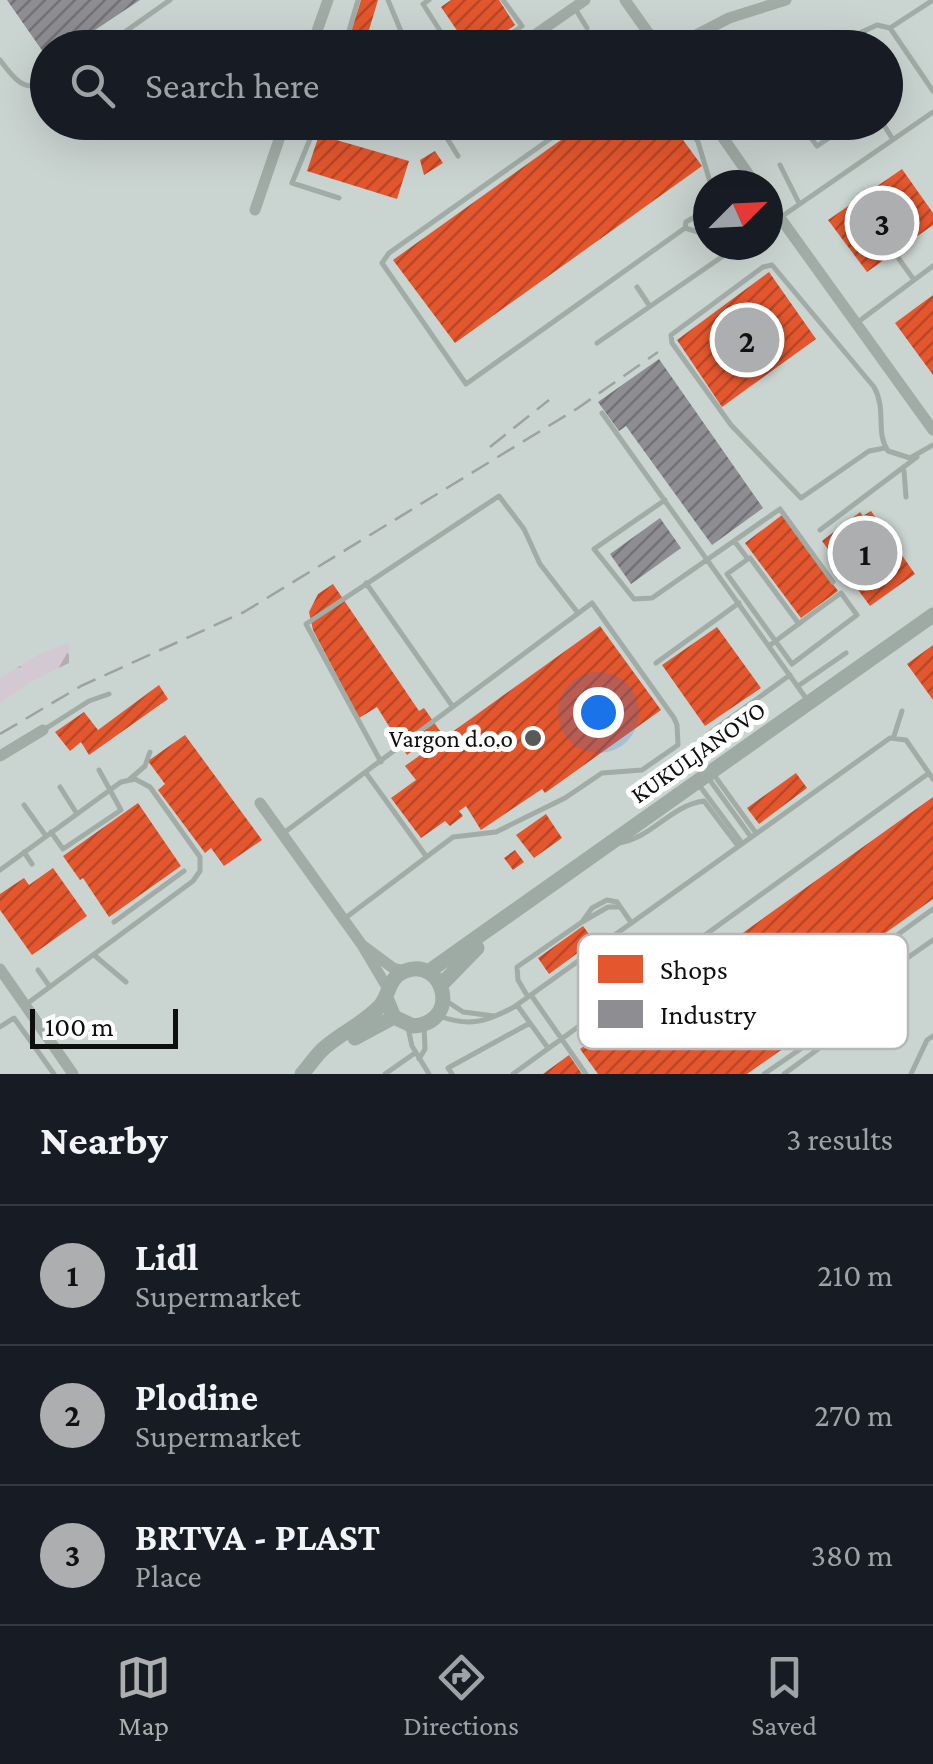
<!DOCTYPE html>
<html lang="en">
<head>
<meta charset="utf-8">
<style>
	:root { --surface:#171b24; --page:#242831; --text:#f1f3f6; --muted:#9ea1a6; --line:#363941; --accent:#acaeaf }
	body { margin:0; font-family:"Crimson Pro",serif; background:var(--page); color:var(--text) }
	.compass { position:absolute; left:693px; top:170px; width:90px; height:90px; border-radius:50%; background:var(--surface); box-shadow:0 10px 40px #0002; rotate:66deg }
	.scale { position:absolute; left:30px; bottom:25px; width:148px; box-sizing:border-box; padding-left:10px; border:5px solid #0e100f; border-top:0; font-size:28px; line-height:35px; white-space:nowrap; color:#0e100f; -webkit-text-stroke:8px #fff; paint-order:stroke }
	.you { position:absolute; left:598px; top:712px; width:35px; height:35px; margin:-25px; border:8px solid #fff; border-radius:50%; background:#1a73e8; box-shadow:0 0 0 15px #1a73e833 }
	.badge { display:grid; place-items:center; width:65px; height:65px; border-radius:50%; background:var(--accent); color:#111; font-size:32px; font-weight:700 }
	.pin { position:absolute; translate:-50% -50%; border:5px solid #fff; box-shadow:0 2px 10px #0006 }
	.list { margin:0; padding:0; list-style:none }
	h2 { display:flex; justify-content:space-between; align-items:center; height:130px; margin:0; padding:0 40px; font-size:42px }
	h2 small { font-size:32px; font-weight:400; color:var(--muted) }
	.list li { display:grid; grid-template-columns:65px 1fr auto; gap:30px; align-items:center; box-sizing:border-box; height:140px; padding:0 40px; border-top:2px solid var(--line) }
	.list b { display:block; font-size:38px; white-space:nowrap }
	.list p { margin:0; font-size:32px; white-space:nowrap; color:var(--muted) }
	.list em { font-size:32px; font-style:normal; color:var(--muted) }
	.icon { flex:none; width:55px; height:55px; fill:none; stroke:currentColor; stroke-width:2; stroke-linecap:round; stroke-linejoin:round }
	.map { position:relative; flex:none; width:933px; height:1074px; overflow:hidden }
	.search { position:absolute; background:var(--surface); box-shadow:0 10px 40px #0002; left:30px; right:30px; top:30px; height:110px; display:flex; align-items:center; gap:25px; box-sizing:border-box; padding:0 35px; border-radius:55px; color:var(--muted); font-size:38px }
	.sheet { height:550px; background:var(--surface) }
	nav { display:flex; justify-content:space-around; align-items:center; box-sizing:border-box; height:140px; border-top:2px solid var(--line); background:var(--surface); font-size:28px; color:var(--muted) }
	nav a { display:grid; justify-items:center; gap:5px }
	nav .on { color:var(--accent) }
	.map>svg:first-child { display:block }
	.built { fill:#cad4d0; fill-rule:evenodd }
	.forest { fill:url(#forest-firs) }
	.shops { fill:url(#shops-hatch) }
	.industry { fill:url(#industry-hatch) }
	.lines { fill:none; stroke-linecap:round; stroke-linejoin:round }
	.lane { stroke:#a0aca5; stroke-width:5 }
	.street { stroke:#a0aca5; stroke-width:11 }
	.secondary { stroke:#9daba4; stroke-width:15 }
	.rail { stroke:#9da39f; stroke-width:2.5; stroke-dasharray:20 10; stroke-linecap:butt }
	.poi-dot { fill:#575a58; stroke:#fff; stroke-width:4 }
	.labels { text-anchor:middle; dominant-baseline:central; stroke-width:10; stroke-linejoin:round; paint-order:stroke }
	.poi-label { font-size:25px; fill:#0e100f; stroke:#fff; text-anchor:end }
	.street-label { font-size:25px; fill:#0e100f; stroke:#fff }
	.key { fill:#fff; stroke:#b7b7b7; stroke-width:2.5 }
	.key-label { font-size:28px; fill:#0e100f }
</style>
</head>
<body>
<div class="map">
<svg width="933" height="1074" viewBox="0 0 933 1074">
	<defs>
		<pattern id="forest-firs" width="22" height="20" patternUnits="userSpaceOnUse" patternTransform="scale(2.5)"><rect width="22" height="20" fill="#d4c8d2"/><path d="M5 1l3.5 6h-7zM16 11l3.5 6h-7z" fill="#b5abb3"/></pattern>
		<pattern id="shops-hatch" width="6" height="6" patternUnits="userSpaceOnUse" patternTransform="scale(2.5)"><rect width="6" height="6" fill="#e4572e"/><path d="M-1 1l2-2M0 6l6-6M5 7l2-2" fill="none" stroke="#b74726"/></pattern>
		<pattern id="industry-hatch" width="6" height="6" patternUnits="userSpaceOnUse" patternTransform="scale(2.5)"><rect width="6" height="6" fill="#8d8d92"/><path d="M-1 1l2-2M0 6l6-6M5 7l2-2" fill="none" stroke="#727276"/></pattern>
	</defs>
	<rect width="100%" height="100%" fill="#dee3e0"/>
	<path class="built" d="M0,0H933V1074H0ZM48,48H886V122H48ZM708,185H768V245H708Z"/>
	<path class="forest" d="M69,643V663L30,682L0,703V678L38,655Z"/>
	<path class="shops" d="M361,0H378L369,30L398,39L395,48H346Z
		M451,0H499L515,25L483,48H469L441,7Z
		M586,122H670L702,166L455,343L393,260Z
		M319,135L409,161L397,199L307,171Z
		M435,151L443,163L424,175L420,160Z
		M902,169L933,213V225L867,272L828,220Z
		M769,272L816,339L722,407L677,340Z
		M933,295V375L895,323Z
		M871,511L915,574L870,606L822,541L860,512L863,516Z
		M782,515L838,591L801,618L745,543Z
		M333,584L419,711L424,708L440,731L407,755L377,707L359,718L313,630L309,612L318,594Z
		M600,626L661,710L545,793L542,789L481,830L466,806L459,811L463,816L450,826L445,821L421,838L391,798L416,780L405,766Z
		M717,627L761,688L705,726L662,665Z
		M933,645V700L907,664Z
		M159,685L168,699L89,755L81,742L70,751L55,732L84,712L98,730Z
		M185,735L262,840L224,866L211,848L205,853L158,790L165,784L148,761Z
		M796,773L807,788L759,824L747,808Z
		M933,797V899L793,999L814,1027L747,1074H598L580,1049Z
		M138,803L181,866L109,917L83,878L80,880L63,856Z
		M546,814L562,838L534,858L516,835Z
		M515,850L524,862L513,870L504,858Z
		M53,868L87,916L32,955L0,910V894L24,878L29,885Z
		M583,926L594,941L549,974L538,958Z
		M569,1055L582,1074H543Z"/>
	<path class="industry" d="M7,0H140L68,48H48V59Z
		M659,359L763,508L712,545L626,426L619,431L598,402Z
		M660,518L681,548L631,584L610,554Z"/>
	<g class="lines">
		<path class="lane" d="M388,0L408,48
			M429,0L423,4L451,48
			M933,0L890,28L933,91
			M576,10L587,28
			M102,48L170,0
			M344,48L358,0
			M490,48L522,26L503,0
			M827,48L877,25L890,28
			M0,60C14,79 23,92 48,84
			M317,122L292,183L339,198
			M437,122L458,156
			M574,122L389,253L382,263L466,384L685,228L686,222L698,215L708,219
			M685,122L698,142L711,185
			M799,122L817,146L853,122
			M882,122L892,138
			M397,131L408,122
			M780,165L799,203
			M768,226L933,112
			M685,228L708,235
			M899,259L914,280
			M637,287L649,305
			M858,322L933,266
			M597,343L739,245
			M602,413L808,701
			M885,448L869,451L801,498L731,425L672,343L671,335L763,267L772,265L874,387C887,410 875,432 888,451L910,458L933,445
			M904,471L906,497
			M665,500L594,549L634,599L652,598L780,509L833,582
			M820,530L917,457
			M735,542L748,559L727,574L792,664L857,615L841,593C817,610 793,628 769,646
			M750,558L799,624
			M366,583L453,707
			M656,663L739,603
			M798,686L846,653
			M45,729L89,701L109,694
			M708,734L790,675
			M894,736L902,711
			M381,762L306,624L499,496L524,529L540,564L578,613
			M366,773L426,856
			M714,775L756,833
			M130,779L145,766L150,752
			M709,779L751,837
			M699,785L742,843
			M60,787L77,814
			M24,805L46,836
			M51,832L63,849L121,810L99,770
			M285,832L592,603L674,718L677,725L678,745L642,770L602,773L565,798L496,832L453,837L344,919
			M619,843C652,838 671,805 704,801L738,846
			M24,852L32,864
			M0,870L121,782L135,779L150,787L200,857V871L193,881L28,1003
			M114,922L184,871
			M582,922L608,907H620
			M94,955L126,982
			M38,970L50,987
			M531,995L586,1074
			M528,997L518,980L517,967L582,922L592,908L607,900L617,902L630,921
			M448,1002L463,1012L494,1016
			M517,1005L548,1048
			M833,1010L933,940
			M439,1016C469,1027 486,1022 514,1007L890,738L906,740L933,779
			M0,1027L14,1018L54,1074
			M408,1028L412,1046L429,1074
			M419,1059L425,1049L424,1025
			M385,1074L415,1053
			M452,1074L448,1068L530,1023
			M513,1074L929,773
			M764,1074L828,1030
			M784,1074L825,1044L838,978L933,909
			M911,1074L927,1040L933,1036"/>
		<path class="street" d="M625,0L659,48
			M311,48L328,0
			M516,48L585,0
			M671,48L729,18L786,0
			M413,122L422,126L436,122
			M712,122L756,185
			M768,201L933,430
			M255,210L285,122
			M0,756L43,730
			M260,803L362,945
			M0,969L73,1074
			M388,989L362,945L393,968L404,971"/>
		<path class="secondary" d="M428,972L933,615
			M441,985L477,948
			M355,1038L394,1017
			M302,1074C309,1066 315,1057 322,1050C339,1034 363,1024 379,1007C390,996 387,978 405,971C443,956 463,1022 413,1026L394,1017L386,998"/>
		<path class="rail" d="M490,447L549,400
			M0,734L81,686L244,612L578,408L658,352"/>
	</g>
	<circle class="poi-dot" cx="533" cy="738" r="10"/>
	<g class="labels">
		<g class="poi-label">
			<text x="513" y="738">Vargon d.o.o</text>
		</g>
		<g class="street-label">
			<text transform="translate(698 752) rotate(-35)">KUKULJANOVO</text>
		</g>
	</g>
	<rect x="578" y="934" width="330" height="115" rx="15" class="key"/>
	<rect x="598" y="955" width="45" height="28" fill="#e4572e"/>
	<rect x="598" y="1000" width="45" height="28" fill="#8d8d92"/>
	<g class="key-label">
		<text x="660" y="979">Shops</text>
		<text x="660" y="1024">Industry</text>
	</g>
</svg>
<svg class="compass" viewBox="-18 -18 36 36"><path d="M0-13l5 13h-10z" fill="#e53935"/><path d="M0 13l5-13h-10z" fill="#9ea1a6"/></svg>
<div class="scale">100 m</div>
<div class="you"></div>
<div class="pin badge" style="left:865px;top:553px">1</div>
<div class="pin badge" style="left:747px;top:340px">2</div>
<div class="pin badge" style="left:882px;top:223px">3</div>
<div class="search"><svg class="icon" aria-label="search" viewBox="0 0 24 24"><circle cx="10" cy="10" r="6"/><path d="M15 15l6 6"/></svg>Search here</div>
</div>
<section class="sheet">
<h2>Nearby<small>3 results</small></h2>
<ul class="list">
<li><span class="badge">1</span><div><b>Lidl</b><p>Supermarket</p></div><em>210 m</em></li>
<li><span class="badge">2</span><div><b>Plodine</b><p>Supermarket</p></div><em>270 m</em></li>
<li><span class="badge">3</span><div><b>BRTVA - PLAST</b><p>Place</p></div><em>380 m</em></li>
</ul>
</section>
<nav>
<a class="on"><svg class="icon" aria-label="map" viewBox="0 0 24 24"><path d="M3 6l6-2 6 2 6-2v14l-6 2-6-2-6 2zM9 4v14M15 6v14"/></svg>Map</a>
<a><svg class="icon" aria-label="directions" viewBox="0 0 24 24"><path d="M12 3l9 9-9 9-9-9zM9 14v-3h6M13 9l2 2-2 2"/></svg>Directions</a>
<a><svg class="icon" aria-label="saved" viewBox="0 0 24 24"><path d="M7 4h10v16l-5-4-5 4z"/></svg>Saved</a>
</nav>
</body>
</html>
